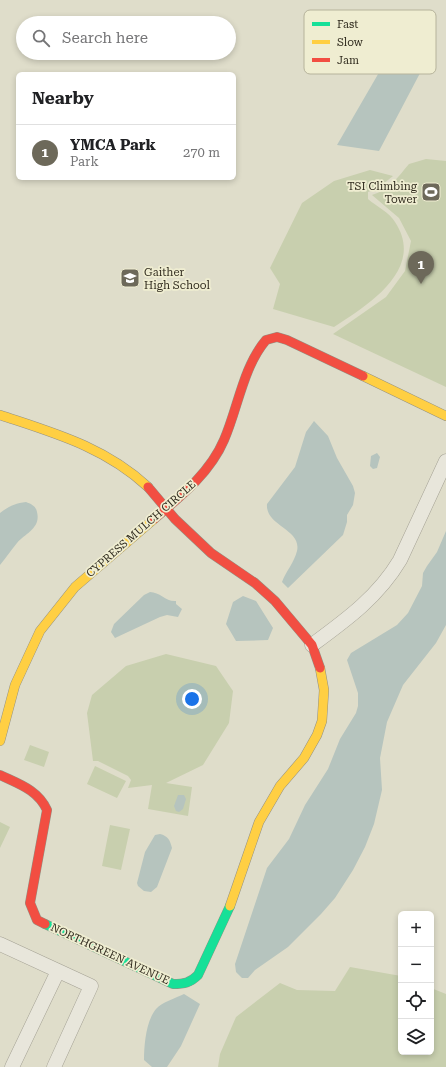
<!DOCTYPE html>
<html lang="en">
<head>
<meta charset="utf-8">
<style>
	:root { --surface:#fff; --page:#f2f2f2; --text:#202124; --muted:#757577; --line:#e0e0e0; --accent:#6d695a }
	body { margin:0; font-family:"Roboto Serif",serif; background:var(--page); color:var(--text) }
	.controls { position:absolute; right:12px; bottom:12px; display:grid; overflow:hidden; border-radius:6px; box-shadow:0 2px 6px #0003 }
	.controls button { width:36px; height:36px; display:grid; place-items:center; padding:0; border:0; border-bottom:1px solid var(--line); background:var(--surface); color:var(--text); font:20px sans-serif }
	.you { position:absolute; left:192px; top:699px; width:14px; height:14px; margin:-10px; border:3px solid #fff; border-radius:50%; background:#1a73e8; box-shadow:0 0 0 6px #1a73e833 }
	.badge { display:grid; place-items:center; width:26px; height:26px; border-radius:50%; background:var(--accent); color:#fff; font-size:13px; font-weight:700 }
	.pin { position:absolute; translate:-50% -33px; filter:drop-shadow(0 1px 2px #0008) }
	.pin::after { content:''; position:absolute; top:21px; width:14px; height:12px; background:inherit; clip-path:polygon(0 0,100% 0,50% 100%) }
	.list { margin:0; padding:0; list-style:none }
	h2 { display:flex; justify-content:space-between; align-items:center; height:52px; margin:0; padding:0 16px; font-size:17px }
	h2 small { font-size:13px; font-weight:400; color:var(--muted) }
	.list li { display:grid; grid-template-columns:26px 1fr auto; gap:12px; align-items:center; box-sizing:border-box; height:56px; padding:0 16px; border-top:1px solid var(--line) }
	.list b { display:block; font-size:15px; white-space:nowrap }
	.list p { margin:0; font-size:13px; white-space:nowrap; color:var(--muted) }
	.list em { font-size:13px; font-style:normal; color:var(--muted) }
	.icon { flex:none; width:22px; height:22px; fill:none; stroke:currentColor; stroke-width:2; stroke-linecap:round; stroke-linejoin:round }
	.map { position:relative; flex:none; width:446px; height:1067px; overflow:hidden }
	.search { position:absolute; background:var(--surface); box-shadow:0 2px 6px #0003; left:16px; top:16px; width:220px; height:44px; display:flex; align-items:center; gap:10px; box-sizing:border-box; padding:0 14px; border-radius:22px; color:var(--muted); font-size:15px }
	.panel { position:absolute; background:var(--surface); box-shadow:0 2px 6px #0003; left:16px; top:72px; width:220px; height:108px; border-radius:6px }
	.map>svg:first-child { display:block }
	.green { fill:#c8cfae }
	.water { fill:#b6c4be }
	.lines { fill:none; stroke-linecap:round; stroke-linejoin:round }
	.street-casing { stroke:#a4a194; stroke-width:15 }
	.fast-casing { stroke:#939184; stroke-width:10 }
	.slow-casing { stroke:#939184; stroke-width:10 }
	.jam-casing { stroke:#939184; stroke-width:10 }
	.street { stroke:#e8e6db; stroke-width:14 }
	.fast { stroke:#16e098; stroke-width:9 }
	.slow { stroke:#ffcf43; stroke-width:9 }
	.jam { stroke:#f24e42; stroke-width:9 }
	.labels { text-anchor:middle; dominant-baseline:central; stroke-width:3.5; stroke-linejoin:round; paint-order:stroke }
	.poi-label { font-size:11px; fill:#302b1e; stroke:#efedd1; text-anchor:end }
	.street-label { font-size:11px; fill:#302b1e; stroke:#efedd1 }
	.key { fill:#efedd1; stroke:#b6b39b; stroke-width:1 }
	.key-label { font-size:11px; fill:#302b1e }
</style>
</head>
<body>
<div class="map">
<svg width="446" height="1067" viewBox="0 0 446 1067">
	<rect width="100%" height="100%" fill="#dfddca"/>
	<path class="green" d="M426,159L446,161V387L333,334L386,297L405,271L411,241L399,218L372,195C389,190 398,177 409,164Z
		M370,170L393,176L378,188L368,192V199C376,206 390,213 395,222C426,269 368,305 334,327L273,309L280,284L270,268L302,203L334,181Z
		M166,654L216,666L233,691L229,723L203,765L166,783L192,787L188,816L148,809L152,785L128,788L131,780L128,776L98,761H93L87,713L92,695L126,666Z
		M30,745L49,752L44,767L24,760Z
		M95,766L126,781L117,798L87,784Z
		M0,822L10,827L0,848Z
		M110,825L130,829L121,870L102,866Z
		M350,967L401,976V1052H431V988L446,994V1067H218L220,1054L236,1017L280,983L297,990L335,991Z"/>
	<path class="water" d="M399,38L428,58L379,151L337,145Z
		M314,421L328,436L337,458L353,486L355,493L353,505L347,515V522L343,535L288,588L282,582C286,571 294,563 297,551C302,529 265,526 267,504L295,467L306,432Z
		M377,453L380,457L377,468L373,469L370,466L371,456Z
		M26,502C31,504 36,506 37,512C41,528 26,533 17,543C11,550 6,558 0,565V513C8,507 15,503 26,502Z
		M446,531V625L436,643L403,685L387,722L380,758L382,790L374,824L365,847L353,870L335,898L321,914L288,947L255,970L248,978H242L236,972L235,964L267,868L289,839L305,805L328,769L340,739L356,713L358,706V693L347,660L351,653L397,625L408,613L422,586L423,573L427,566L437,552Z
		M150,592C160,592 166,602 176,601V604L182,609L178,617L167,615L160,617L115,638L111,632L114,624L144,595Z
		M243,596L256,601L273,628L268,640L236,641L226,624L233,602Z
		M178,795H184L186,799L183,809L179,812L176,811L174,806Z
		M160,834C168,836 170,840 172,848L157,887L151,892L144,891L138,886L137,883L145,852L155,835Z
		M184,994L200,1004L181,1046L167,1067H152L144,1060C144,1045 146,1021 156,1009C162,1002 176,998 184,994Z"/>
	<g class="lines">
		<g class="street-casing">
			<path id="street" d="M312,645C346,620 378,597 400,560L446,461
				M0,944L91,986L54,1067
				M12,1067L58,971"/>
		</g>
		<g class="fast-casing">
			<path id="fast" d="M45,924L173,984C184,984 190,983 198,975L230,906"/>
		</g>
		<g class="slow-casing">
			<path id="slow" d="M363,376L446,416
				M0,415C54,433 105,447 148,487
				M0,741L15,685L40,631L75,587L154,519
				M230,906L259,822L280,786L304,758L317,735L322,721L324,690L320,668"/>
		</g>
		<g class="jam-casing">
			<path id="jam" d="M148,487L175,519L211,553L255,583L275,601L312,645L320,668
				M154,519C180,497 210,473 224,440C238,408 243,367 266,340L277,337L287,340L363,376
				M0,775C19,784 38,790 47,810L30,903L37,920L45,924"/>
		</g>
		<use href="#street" class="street"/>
		<use href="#fast" class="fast"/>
		<use href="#slow" class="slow"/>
		<use href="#jam" class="jam"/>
	</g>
	<defs>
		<g id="stadium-square" transform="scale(1)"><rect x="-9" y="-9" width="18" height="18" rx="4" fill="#6d695a" stroke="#efedd1"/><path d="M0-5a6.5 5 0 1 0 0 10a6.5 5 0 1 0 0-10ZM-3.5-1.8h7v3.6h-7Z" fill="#fff"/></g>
		<g id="school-square" transform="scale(1)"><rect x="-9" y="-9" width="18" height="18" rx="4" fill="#6d695a" stroke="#efedd1"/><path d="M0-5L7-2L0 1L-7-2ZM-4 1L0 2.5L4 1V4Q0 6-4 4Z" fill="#fff"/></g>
	</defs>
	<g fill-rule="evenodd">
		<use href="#stadium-square" x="431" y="192"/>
		<use href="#school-square" x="130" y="278"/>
	</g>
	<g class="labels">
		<g class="poi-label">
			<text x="417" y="186">TSI Climbing<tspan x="417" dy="13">Tower</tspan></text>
			<text x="144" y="272" text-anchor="start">Gaither<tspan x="144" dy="13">High School</tspan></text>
		</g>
		<g class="street-label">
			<text transform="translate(141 529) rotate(-41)">CYPRESS MULCH CIRCLE</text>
			<text transform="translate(110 954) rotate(25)">NORTHGREEN AVENUE</text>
		</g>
	</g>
	<rect x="304" y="10" width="132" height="64" rx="6" class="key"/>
	<rect x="312" y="22" width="18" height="4" fill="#16e098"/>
	<rect x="312" y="40" width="18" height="4" fill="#ffcf43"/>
	<rect x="312" y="58" width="18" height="4" fill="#f24e42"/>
	<g class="key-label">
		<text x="337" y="28">Fast</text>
		<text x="337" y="46">Slow</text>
		<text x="337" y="64">Jam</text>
	</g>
</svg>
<div class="controls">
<button>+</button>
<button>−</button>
<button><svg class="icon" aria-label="locate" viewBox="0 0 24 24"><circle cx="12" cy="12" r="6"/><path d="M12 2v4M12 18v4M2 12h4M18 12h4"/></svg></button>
<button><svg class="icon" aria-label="layers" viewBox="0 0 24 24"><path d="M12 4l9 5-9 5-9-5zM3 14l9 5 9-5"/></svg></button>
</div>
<div class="you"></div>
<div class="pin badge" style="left:421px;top:284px">1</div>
<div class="search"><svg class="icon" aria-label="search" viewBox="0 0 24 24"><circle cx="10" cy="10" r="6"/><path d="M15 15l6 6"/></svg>Search here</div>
<section class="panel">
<h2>Nearby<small></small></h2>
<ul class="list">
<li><span class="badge">1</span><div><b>YMCA Park</b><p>Park</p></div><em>270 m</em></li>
</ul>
</section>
</div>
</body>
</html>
